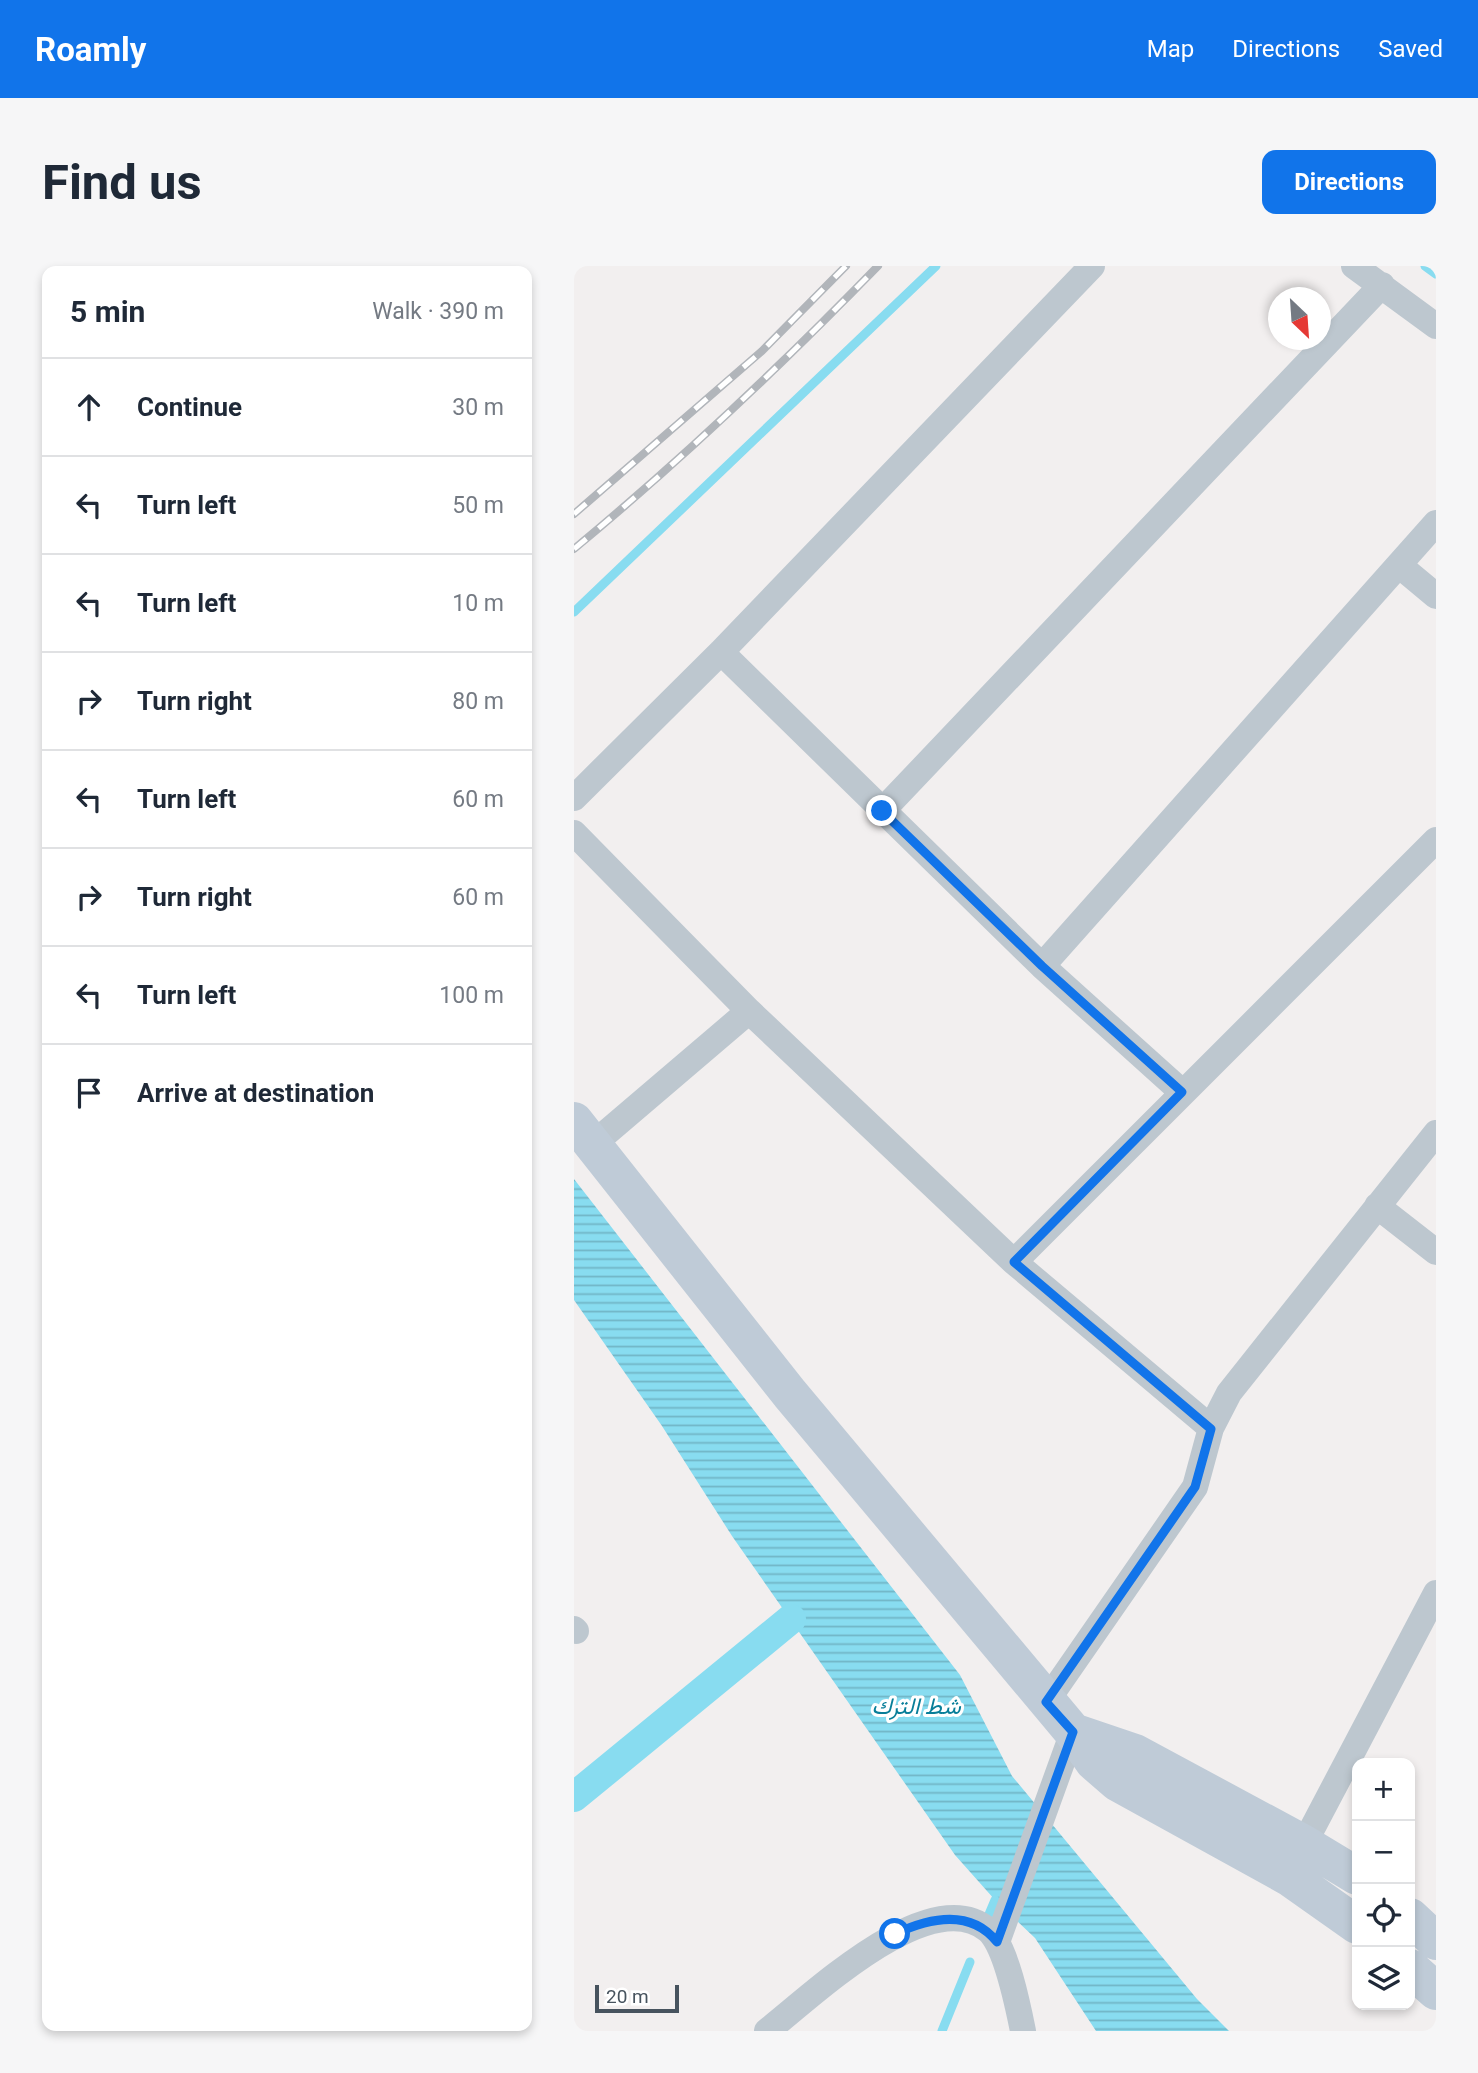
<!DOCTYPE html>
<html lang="en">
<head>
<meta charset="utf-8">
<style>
	:root { --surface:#fff; --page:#f6f6f7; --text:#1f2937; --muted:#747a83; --line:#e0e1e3; --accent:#1174ea }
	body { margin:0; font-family:Roboto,Vazirmatn,sans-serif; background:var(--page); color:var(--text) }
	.controls { position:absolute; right:21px; bottom:21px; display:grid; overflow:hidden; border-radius:14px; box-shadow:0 4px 10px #0003 }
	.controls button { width:63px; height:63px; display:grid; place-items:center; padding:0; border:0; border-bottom:2px solid var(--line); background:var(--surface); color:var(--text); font:35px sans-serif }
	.compass { position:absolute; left:694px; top:21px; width:63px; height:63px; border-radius:50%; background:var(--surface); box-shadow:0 4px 10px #0003; rotate:155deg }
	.scale { position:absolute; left:21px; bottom:18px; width:84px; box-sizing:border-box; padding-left:7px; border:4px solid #47535e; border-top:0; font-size:19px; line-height:24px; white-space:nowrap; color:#47535e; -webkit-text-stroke:5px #fff; paint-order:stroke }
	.stop { position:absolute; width:21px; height:21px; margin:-16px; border:5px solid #1174ea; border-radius:50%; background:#fff }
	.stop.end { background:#1174ea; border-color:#fff; box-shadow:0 2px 7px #0008 }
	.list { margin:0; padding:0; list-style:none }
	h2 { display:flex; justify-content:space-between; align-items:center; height:91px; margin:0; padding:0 28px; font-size:30px }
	h2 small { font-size:23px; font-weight:400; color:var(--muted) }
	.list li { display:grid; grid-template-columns:46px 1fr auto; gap:21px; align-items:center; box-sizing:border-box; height:98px; padding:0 28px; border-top:2px solid var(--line) }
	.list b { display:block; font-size:26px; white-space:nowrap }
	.list em { font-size:23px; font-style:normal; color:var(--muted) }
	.icon { flex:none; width:38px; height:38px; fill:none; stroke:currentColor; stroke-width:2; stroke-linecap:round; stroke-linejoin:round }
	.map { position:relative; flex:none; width:862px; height:1765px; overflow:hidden; border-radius:14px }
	header { display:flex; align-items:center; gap:42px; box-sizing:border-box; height:98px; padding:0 35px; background:var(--accent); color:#fff }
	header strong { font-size:33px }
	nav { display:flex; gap:38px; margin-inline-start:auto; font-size:24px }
	.intro { display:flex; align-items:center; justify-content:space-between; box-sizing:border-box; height:168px; padding:0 42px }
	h1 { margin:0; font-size:49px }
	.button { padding:18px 32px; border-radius:14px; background:var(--accent); color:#fff; font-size:24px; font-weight:700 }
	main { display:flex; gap:42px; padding:0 42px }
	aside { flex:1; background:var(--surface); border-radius:14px; box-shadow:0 4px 10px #0003 }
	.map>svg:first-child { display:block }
	.water { fill:url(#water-rules) }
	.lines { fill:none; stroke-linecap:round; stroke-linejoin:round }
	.stream { stroke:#88dcf0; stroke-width:9 }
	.canal { stroke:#88dcf0; stroke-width:30 }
	.street { stroke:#bdc7cf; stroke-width:26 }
	.secondary { stroke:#bfcbd7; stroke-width:38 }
	.rail-casing { stroke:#b1b5ba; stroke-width:8 }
	.rail { stroke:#fff; stroke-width:5; stroke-dasharray:16; stroke-linecap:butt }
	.route { stroke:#1174ea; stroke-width:9 }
	.labels { text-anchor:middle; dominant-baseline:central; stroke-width:6; stroke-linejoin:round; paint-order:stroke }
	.water-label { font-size:23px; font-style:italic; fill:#087e99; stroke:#fff }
</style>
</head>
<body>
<header>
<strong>Roamly</strong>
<nav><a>Map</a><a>Directions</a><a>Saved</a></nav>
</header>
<div class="intro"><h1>Find us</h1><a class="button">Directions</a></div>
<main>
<aside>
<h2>5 min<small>Walk · 390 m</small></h2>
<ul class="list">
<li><svg class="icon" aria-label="ahead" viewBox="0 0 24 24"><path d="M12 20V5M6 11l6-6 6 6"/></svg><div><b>Continue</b></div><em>30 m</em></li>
<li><svg class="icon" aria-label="left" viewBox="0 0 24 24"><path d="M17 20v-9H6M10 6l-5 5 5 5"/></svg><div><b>Turn left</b></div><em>50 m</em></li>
<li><svg class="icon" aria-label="left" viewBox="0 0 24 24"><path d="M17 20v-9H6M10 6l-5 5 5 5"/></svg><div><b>Turn left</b></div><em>10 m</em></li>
<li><svg class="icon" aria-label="right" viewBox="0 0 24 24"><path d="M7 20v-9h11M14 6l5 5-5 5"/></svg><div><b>Turn right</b></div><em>80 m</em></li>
<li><svg class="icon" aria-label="left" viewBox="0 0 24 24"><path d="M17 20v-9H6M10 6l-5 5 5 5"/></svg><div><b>Turn left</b></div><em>60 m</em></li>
<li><svg class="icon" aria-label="right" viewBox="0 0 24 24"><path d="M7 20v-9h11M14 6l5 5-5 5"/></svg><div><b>Turn right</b></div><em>60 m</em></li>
<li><svg class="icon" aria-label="left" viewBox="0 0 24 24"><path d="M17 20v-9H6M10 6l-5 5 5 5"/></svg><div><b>Turn left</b></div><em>100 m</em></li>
<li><svg class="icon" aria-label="arrive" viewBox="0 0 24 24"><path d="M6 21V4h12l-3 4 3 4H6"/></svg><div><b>Arrive at destination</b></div></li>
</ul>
</aside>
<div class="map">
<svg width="862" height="1765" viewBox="0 0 862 1765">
	<defs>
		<pattern id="water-rules" width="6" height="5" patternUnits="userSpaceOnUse" patternTransform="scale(1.75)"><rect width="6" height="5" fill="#88dcf0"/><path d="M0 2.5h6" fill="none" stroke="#71b5c6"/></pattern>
	</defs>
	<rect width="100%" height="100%" fill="#f2efef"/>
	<path class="water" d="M0,913L386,1409L438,1510L623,1733L655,1765H522L461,1672L421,1634L381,1589L158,1270L88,1160L0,1034Z"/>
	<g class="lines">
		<path class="stream" d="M851,0L862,8
			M0,346L362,0
			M413,1653L421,1634
			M368,1765L396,1696"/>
		<path class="canal" d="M0,1531L217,1353"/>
		<path class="street" d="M780,0L862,60
			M826,300L862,330
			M147,386L468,700L608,826
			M0,532L147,386L518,0
			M308,545L808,19
			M0,567L175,745L440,996L637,1162
			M468,700L862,257
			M18,879L175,745
			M803,940L862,986
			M440,996L862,574
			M0,1363L2,1365
			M472,1436L621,1221L637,1162L655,1127L862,867
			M730,1578L862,1327
			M423,1676L499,1466
			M193,1765C237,1731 356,1615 414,1664C432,1680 444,1740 449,1765"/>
		<path class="secondary" d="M0,855L216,1128L499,1466L520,1496L543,1516L715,1611L783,1659
			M499,1466L561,1487L730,1578L783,1610
			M836,1651L862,1675
			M836,1702L862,1725"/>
		<g class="rail-casing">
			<path id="rail" d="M0,248L188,85L272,0
				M0,283C107,194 207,100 304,0"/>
		</g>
		<use href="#rail" class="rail"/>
	</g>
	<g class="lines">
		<path class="route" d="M308,545L468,700L608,826L440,996L637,1163L621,1221L472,1436L499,1466L423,1676C396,1642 355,1652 321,1668"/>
	</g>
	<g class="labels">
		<g class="water-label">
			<text x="342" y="1440">شط الترك</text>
		</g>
	</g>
</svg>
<div class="controls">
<button>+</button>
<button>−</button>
<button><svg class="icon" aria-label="locate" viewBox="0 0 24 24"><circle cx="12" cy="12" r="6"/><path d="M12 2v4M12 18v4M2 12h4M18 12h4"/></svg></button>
<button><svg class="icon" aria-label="layers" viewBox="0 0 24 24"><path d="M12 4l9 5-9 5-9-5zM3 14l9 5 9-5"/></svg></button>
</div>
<svg class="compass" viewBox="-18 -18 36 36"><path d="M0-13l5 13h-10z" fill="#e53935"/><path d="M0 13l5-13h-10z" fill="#747a83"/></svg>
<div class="scale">20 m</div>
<div class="stop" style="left:321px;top:1668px"></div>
<div class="stop end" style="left:308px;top:545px"></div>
</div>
</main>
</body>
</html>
